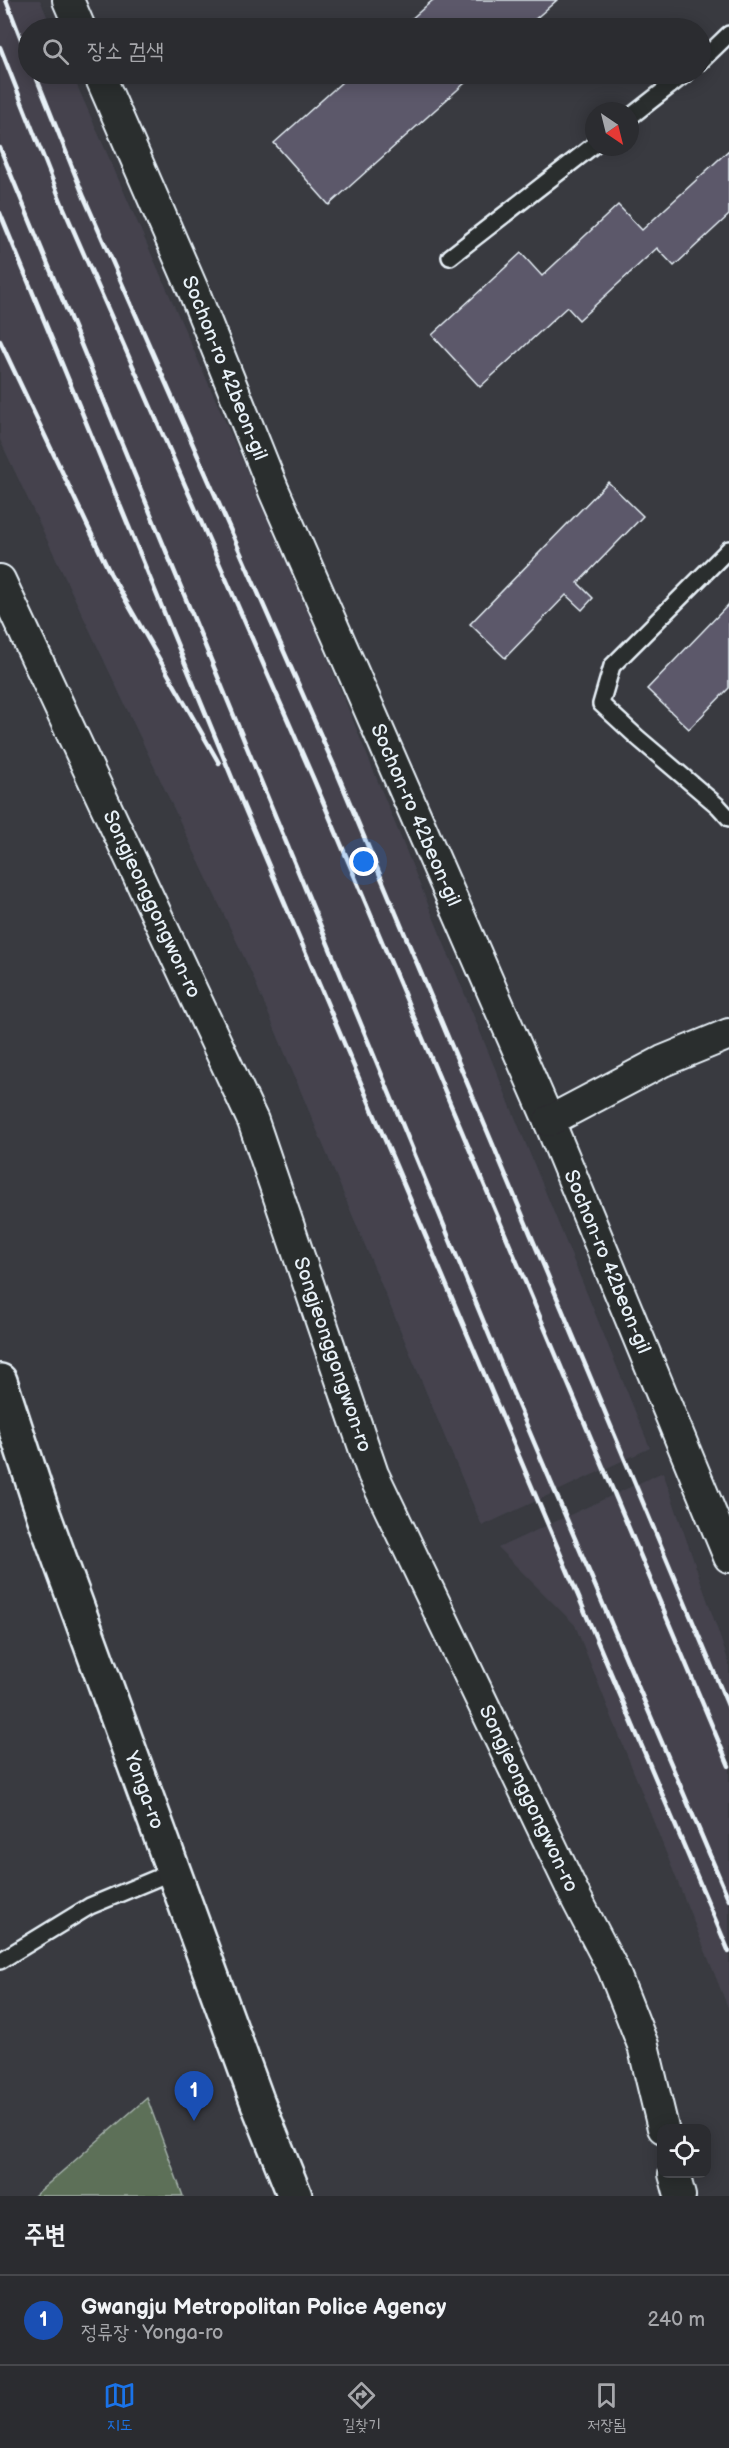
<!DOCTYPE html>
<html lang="ko">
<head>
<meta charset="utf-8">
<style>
	:root { --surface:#2b2c30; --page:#333438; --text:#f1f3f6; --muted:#a6a7ab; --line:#47484c; --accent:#1a73e8 }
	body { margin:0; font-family:"Balsamiq Sans","Poor Story",sans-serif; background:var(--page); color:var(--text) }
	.controls { position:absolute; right:18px; bottom:18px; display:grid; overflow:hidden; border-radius:12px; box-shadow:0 3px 15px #0003 }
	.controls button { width:54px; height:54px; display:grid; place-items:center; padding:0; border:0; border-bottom:2px solid var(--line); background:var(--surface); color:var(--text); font:30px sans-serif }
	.compass { position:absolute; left:585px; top:102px; width:54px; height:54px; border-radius:50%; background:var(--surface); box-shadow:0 3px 15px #0003; rotate:145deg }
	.you { position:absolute; left:364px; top:862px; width:21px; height:21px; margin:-15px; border:4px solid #fff; border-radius:50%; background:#1a73e8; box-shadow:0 0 0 9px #1a73e833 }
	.badge { display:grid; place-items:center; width:39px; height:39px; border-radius:50%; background:var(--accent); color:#fff; font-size:20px; font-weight:700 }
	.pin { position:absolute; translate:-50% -50px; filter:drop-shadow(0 2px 3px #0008) }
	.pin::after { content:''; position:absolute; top:32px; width:21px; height:18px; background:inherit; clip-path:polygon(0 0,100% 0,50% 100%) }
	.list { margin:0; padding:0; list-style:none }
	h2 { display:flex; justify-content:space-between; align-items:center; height:78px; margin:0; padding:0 24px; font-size:26px }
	h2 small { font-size:20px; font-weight:400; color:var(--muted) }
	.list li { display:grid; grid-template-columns:39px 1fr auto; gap:18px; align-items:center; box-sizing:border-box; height:90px; padding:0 24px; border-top:2px solid var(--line) }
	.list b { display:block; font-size:22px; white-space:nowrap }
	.list p { margin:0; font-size:20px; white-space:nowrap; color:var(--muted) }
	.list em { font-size:20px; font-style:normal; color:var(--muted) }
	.icon { flex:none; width:33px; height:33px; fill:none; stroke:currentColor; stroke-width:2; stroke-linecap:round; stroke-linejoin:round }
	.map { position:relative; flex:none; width:729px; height:2196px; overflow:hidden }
	.search { position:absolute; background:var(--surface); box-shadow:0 3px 15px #0003; left:18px; right:18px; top:18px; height:66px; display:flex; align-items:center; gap:15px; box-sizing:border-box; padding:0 21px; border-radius:33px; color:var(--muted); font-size:22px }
	.sheet { height:168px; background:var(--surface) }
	nav { display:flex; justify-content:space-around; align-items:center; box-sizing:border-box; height:84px; border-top:2px solid var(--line); background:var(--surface); font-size:16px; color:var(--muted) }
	nav a { display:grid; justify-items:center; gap:3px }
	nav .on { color:var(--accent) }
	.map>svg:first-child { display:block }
	.built { fill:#44434d }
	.green { fill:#5d6f58; stroke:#a2b0a8; stroke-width:1.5 }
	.building { fill:#5c596b; stroke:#e8f1f8; stroke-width:1.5 }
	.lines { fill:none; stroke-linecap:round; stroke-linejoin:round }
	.service-casing { stroke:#e8f1f8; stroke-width:20 }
	.minor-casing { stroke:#e8f1f8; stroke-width:34 }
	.tertiary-casing { stroke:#e8f1f8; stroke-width:38 }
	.service { stroke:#2a2d2e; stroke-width:15 }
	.minor { stroke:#2a2d2e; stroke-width:30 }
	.tertiary { stroke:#2a2d2e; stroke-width:33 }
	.rail { stroke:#e8f1f8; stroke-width:4.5 }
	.labels { text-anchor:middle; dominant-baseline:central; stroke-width:5; stroke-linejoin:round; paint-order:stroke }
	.street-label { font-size:20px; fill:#e8f1f8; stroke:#2a2d2e }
</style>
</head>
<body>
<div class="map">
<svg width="729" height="2196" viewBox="0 0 729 2196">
	<rect width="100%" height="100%" fill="#393a40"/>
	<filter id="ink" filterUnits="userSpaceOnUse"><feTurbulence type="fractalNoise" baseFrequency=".0167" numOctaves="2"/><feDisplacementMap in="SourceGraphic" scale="12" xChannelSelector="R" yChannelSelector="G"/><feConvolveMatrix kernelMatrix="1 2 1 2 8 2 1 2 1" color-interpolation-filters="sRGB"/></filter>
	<g filter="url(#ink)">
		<path class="built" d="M0,0H40L52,28H28V74H72L303,598L650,1448L482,1526L251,972L0,440Z
			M663,1472L729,1663V2010L575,1625L498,1548Z"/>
		<path class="green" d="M147,2098L183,2196H34Z"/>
		<path class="building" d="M433,0H557L525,28H401Z
			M351,74H475L329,205L274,143Z
			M729,150V215L674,266L657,248L579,320L567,307L480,387L432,335L521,253L542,276L618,205L642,230Z
			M608,482L643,516L578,583L593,598L582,610L566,595L505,658L470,624Z
			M729,604V688L689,729L647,689Z"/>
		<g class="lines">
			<g class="service-casing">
				<path id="service" d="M700,62L729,34
					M630,117L685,74
					M450,257L594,145
					M729,549L612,666L601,704L638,738L718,806L729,818
					M0,1961L90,1906L174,1871"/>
			</g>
			<g class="minor-casing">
				<g id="minor">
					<path d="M68,0L80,28"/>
					<path id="s1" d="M99,74L194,292L274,491L549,1121L729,1557"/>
					<path id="s2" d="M0,580L253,1121L373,1474L577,1900L613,1969L643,2045L663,2128"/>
					<path d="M549,1121L663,1061L729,1034"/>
					<path d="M674,2174L680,2196"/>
				</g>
			</g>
			<g class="tertiary-casing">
				<g id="tertiary">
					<path id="s3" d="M0,1381L44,1516L259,2106L295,2196"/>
				</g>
			</g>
			<use href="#service" class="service"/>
			<use href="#minor" class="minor"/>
			<use href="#tertiary" class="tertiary"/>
			<path class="rail" d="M6,0L28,57
				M0,47L62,204L314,780L729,1766
				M35,74L84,197L336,770L729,1708
				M0,148L513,1393L729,1900
				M0,213L244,807L729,1952
				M0,341L110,573L219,763"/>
		</g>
	</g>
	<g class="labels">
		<g class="street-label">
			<text stroke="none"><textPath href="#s1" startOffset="320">Sochon-ro 42beon-gil</textPath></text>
			<text stroke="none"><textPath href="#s1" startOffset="806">Sochon-ro 42beon-gil</textPath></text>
			<text stroke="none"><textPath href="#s2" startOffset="358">Songjeonggongwon-ro</textPath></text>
			<text stroke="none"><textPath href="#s1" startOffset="1292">Sochon-ro 42beon-gil</textPath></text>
			<text stroke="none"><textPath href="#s2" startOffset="844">Songjeonggongwon-ro</textPath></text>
			<text stroke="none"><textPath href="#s3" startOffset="434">Yonga-ro</textPath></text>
			<text stroke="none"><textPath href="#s2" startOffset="1330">Songjeonggongwon-ro</textPath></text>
		</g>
	</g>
</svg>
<div class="controls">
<button><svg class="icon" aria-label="locate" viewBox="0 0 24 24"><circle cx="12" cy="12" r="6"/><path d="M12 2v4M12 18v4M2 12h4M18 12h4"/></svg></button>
</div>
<svg class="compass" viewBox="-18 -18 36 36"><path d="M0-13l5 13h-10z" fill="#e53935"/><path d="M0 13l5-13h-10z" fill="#a6a7ab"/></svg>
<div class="you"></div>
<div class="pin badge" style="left:194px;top:2121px;background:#1a4fb4">1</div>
<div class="search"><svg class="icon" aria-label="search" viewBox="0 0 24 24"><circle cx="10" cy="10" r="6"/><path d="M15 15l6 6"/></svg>장소 검색</div>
</div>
<section class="sheet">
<h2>주변<small></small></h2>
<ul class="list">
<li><span class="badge" style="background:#1a4fb4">1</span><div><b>Gwangju Metropolitan Police Agency</b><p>정류장 · Yonga-ro</p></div><em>240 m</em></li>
</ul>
</section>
<nav>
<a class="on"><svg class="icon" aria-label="map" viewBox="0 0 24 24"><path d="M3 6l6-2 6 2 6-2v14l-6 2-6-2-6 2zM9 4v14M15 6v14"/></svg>지도</a>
<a><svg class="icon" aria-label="directions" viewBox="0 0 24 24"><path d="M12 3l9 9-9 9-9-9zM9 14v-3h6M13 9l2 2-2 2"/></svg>길찾기</a>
<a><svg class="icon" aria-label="saved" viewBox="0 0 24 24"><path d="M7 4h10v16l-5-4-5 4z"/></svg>저장됨</a>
</nav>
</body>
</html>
